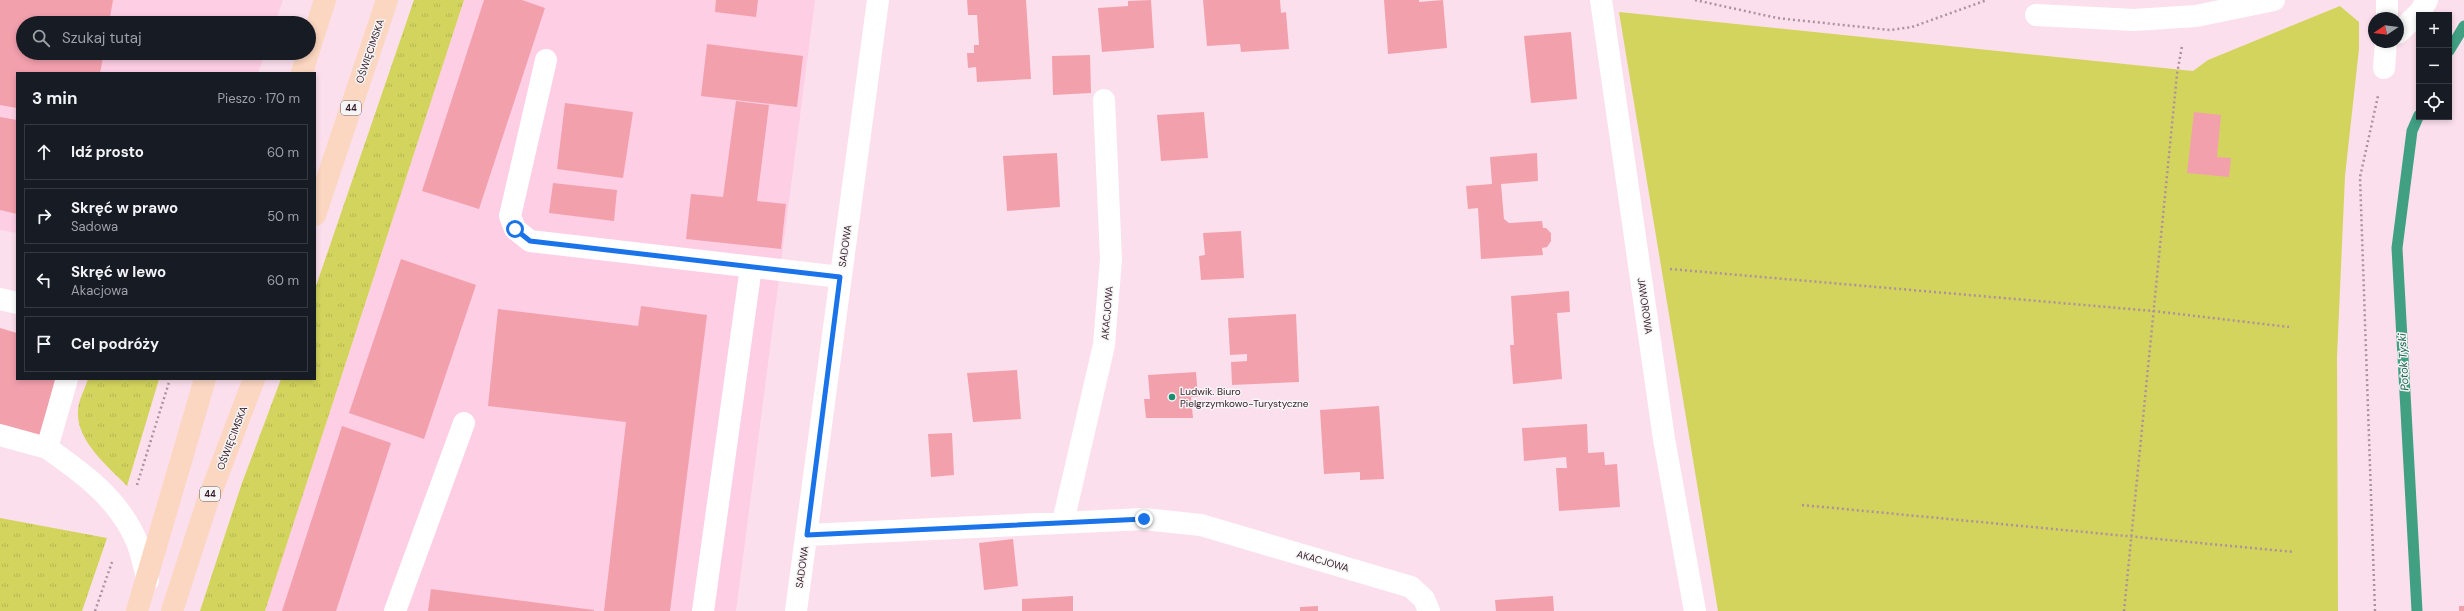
<!DOCTYPE html>
<html lang="pl">
<head>
<meta charset="utf-8">
<style>
	:root { --surface:#171b24; --page:#242831; --text:#f1f3f6; --muted:#9ea1a6; --line:#363941 }
	body { margin:0; font-family:"DM Sans",sans-serif; background:var(--page); color:var(--text) }
	.controls { position:absolute; right:12px; top:12px; display:grid; overflow:hidden; border-radius:0px; box-shadow:0 2px 6px #0003 }
	.controls button { width:36px; height:36px; display:grid; place-items:center; padding:0; border:0; border-bottom:1px solid var(--line); background:var(--surface); color:var(--text); font:20px sans-serif }
	.compass { position:absolute; left:2368px; top:12px; width:36px; height:36px; border-radius:50%; background:var(--surface); box-shadow:0 2px 6px #0003; rotate:257deg }
	.stop { position:absolute; width:12px; height:12px; margin:-9px; border:3px solid #1a73e8; border-radius:50%; background:#fff }
	.stop.end { background:#1a73e8; border-color:#fff; box-shadow:0 1px 4px #0008 }
	.list { margin:0; padding:0; list-style:none }
	h2 { display:flex; justify-content:space-between; align-items:center; height:52px; margin:0; padding:0 16px; font-size:17px }
	h2 small { font-size:13px; font-weight:400; color:var(--muted) }
	.list li { display:grid; grid-template-columns:26px 1fr auto; gap:12px; align-items:center; box-sizing:border-box; height:56px; margin:0 8px 8px; padding:0 8px; border:1px solid var(--line); border-radius:0px }
	.list b { display:block; font-size:15px; white-space:nowrap }
	.list p { margin:0; font-size:13px; white-space:nowrap; color:var(--muted) }
	.list em { font-size:13px; font-style:normal; color:var(--muted) }
	.icon { flex:none; width:22px; height:22px; fill:none; stroke:currentColor; stroke-width:2; stroke-linecap:round; stroke-linejoin:round }
	.map { position:relative; flex:none; width:2464px; height:611px; overflow:hidden }
	.search { position:absolute; background:var(--surface); box-shadow:0 2px 6px #0003; left:16px; top:16px; width:300px; height:44px; display:flex; align-items:center; gap:10px; box-sizing:border-box; padding:0 14px; border-radius:22px; color:var(--muted); font-size:15px }
	.panel { position:absolute; background:var(--surface); box-shadow:0 2px 6px #0003; left:16px; top:72px; width:300px; height:308px; border-radius:0px }
	.map>svg:first-child { display:block }
	.built { fill:#fecee4 }
	.grass { fill:url(#grass-tufts) }
	.garden { fill:#d3d45d }
	.lines { fill:none; stroke-linecap:round; stroke-linejoin:round }
	.stream { stroke:#41a082; stroke-width:11 }
	.building { fill:#f3a0ad }
	.path { stroke:#ad919e; stroke-width:2.5; stroke-dasharray:2 3; stroke-linecap:butt }
	.minor { stroke:#fff; stroke-width:22 }
	.major { stroke:#fbd6c1; stroke-width:22 }
	.route { stroke:#1a73e8; stroke-width:5 }
	.poi-dot { fill:#1b8e6f; stroke:#f5f5f5; stroke-width:1.5 }
	.labels { text-anchor:middle; dominant-baseline:central; stroke-width:3; stroke-linejoin:round; paint-order:stroke }
	.shield { fill:#f5f5f5; stroke:#705e67; stroke-width:1 }
	.shield-label { font-size:9px; font-weight:bold; fill:#371d2a }
	.street-label { font-size:10px; fill:#371d2a; stroke:#f5f5f5 }
	.poi-label { font-size:10px; fill:#371d2a; stroke:#f5f5f5; text-anchor:start }
	.water-label { font-size:11px; font-style:italic; fill:#17614c; stroke:#f5f5f5 }
</style>
</head>
<body>
<div class="map">
<svg width="2464" height="611" viewBox="0 0 2464 611">
	<defs>
		<pattern id="grass-tufts" width="24" height="20" patternUnits="userSpaceOnUse"><rect width="24" height="20" fill="#d3d45d"/><path d="M3 7l-1-3M5 7V3M7 7l1-3M15 17l-1-3M17 17v-4M19 17l1-3" fill="none" stroke="#b6b651"/></pattern>
	</defs>
	<rect width="100%" height="100%" fill="#fcdfec"/>
	<path class="built" d="M0,0H283L275,23H23V53H265L258,73H17V233L0,230Z
		M464,0H815L736,611H265Z"/>
	<path class="grass" d="M414,0H464L265,611H200L242,483L281,379H315V289Z
		M88,379H159L127,486C108,466 76,441 78,411C78,401 85,389 88,379Z
		M0,518L107,538L82,611H0Z"/>
	<path class="garden" d="M2340,6L2359,22V49L2345,176L2337,357L2338,611H1718L1619,12L2193,71L2208,60Z"/>
	<g class="lines">
		<path class="stream" d="M2449,51L2464,26
			M2417,611L2397,248L2412,131L2419,115"/>
	</g>
	<path class="building" d="M0,0H113L109,23H23V53H104L100,73H17V108L0,105Z
		M484,0H522L545,8L479,209L422,191Z
		M716,0H758L756,17L715,12Z
		M967,0H1026L1031,79L977,82L976,67L968,68L967,53H974V45H979L977,15H968Z
		M1151,0L1154,48L1102,52L1098,8L1128,6V1Z
		M1203,0H1280L1281,13L1286,12L1289,49L1241,52L1240,44L1207,46Z
		M1384,0H1419V2L1443,0L1447,48L1388,54Z
		M1571,32L1577,99L1531,103L1524,36Z
		M707,44L803,56L797,107L701,96Z
		M1090,55L1091,93L1053,95L1052,56Z
		M736,101L769,105L757,201L786,204L781,249L686,239L691,194L723,197Z
		M565,103L633,112L623,178L557,169Z
		M1204,112L1208,158L1161,161L1157,115Z
		M2194,112L2221,115L2217,157L2231,158L2229,177L2187,173Z
		M0,117L17,120V214L0,210Z
		M1057,153L1060,207L1007,211L1003,156Z
		M1537,153L1538,181L1501,184L1504,219L1509,223L1542,221L1543,228H1546L1551,233V241L1547,247L1542,248L1543,255L1481,259L1478,208L1468,209L1466,186L1492,184L1490,157Z
		M553,183L617,190L614,221L549,213Z
		M1241,231L1244,278L1201,280L1199,256L1205,255L1203,233Z
		M401,259L476,285L424,439L349,413Z
		M1569,291L1570,312L1557,313L1562,379L1513,384L1510,345H1514L1511,296Z
		M641,306L707,315L670,611H604L626,422L488,406L498,309L638,326Z
		M1296,314L1299,382L1232,385L1231,362L1247,361V354L1230,355L1228,318Z
		M0,328L17,333V379H55L40,436L0,425Z
		M1017,370L1021,419L973,422L967,373Z
		M1196,372L1198,397H1191L1193,418H1146L1144,399H1150L1148,375Z
		M1379,406L1384,479L1360,480V472L1324,474L1320,410Z
		M1587,424L1588,453L1604,452L1605,465L1617,464L1620,507L1559,511L1556,468H1567L1566,457L1524,461L1522,428Z
		M342,426L391,443L336,611H282Z
		M952,433L954,475L931,477L928,434Z
		M1013,539L1018,586L984,590L979,543Z
		M431,589L594,610V611H428Z
		M1073,596V611H1022V599Z
		M1553,596L1554,611H1496L1495,600Z
		M1318,606V611H1300V607Z
		M2459,606H2464V611H2459Z"/>
	<g class="lines">
		<path class="path" d="M1695,0L1777,18L1890,30L1912,27L1987,0
			M1670,269L2153,311L2289,327
			M137,485L170,379
			M1802,505L2294,552
			M95,611L112,562
			M2124,611L2177,74L2182,46
			M2375,611L2360,177L2378,96"/>
		<path class="minor" d="M1601,0L1664,439L1695,611
			M2036,15L2134,20L2196,16L2274,0
			M2387,18V0
			M2398,33L2420,12L2427,0
			M546,60L510,216L515,229L530,241L840,277
			M2384,68L2386,42
			M0,299L17,303
			M67,379L47,448C83,473 119,499 137,542C142,554 144,568 148,580
			M0,435L47,448
			M1063,522L1104,345L1111,259L1104,100
			M807,535L1144,519L1201,525L1411,587L1424,599L1429,611
			M395,611L464,423
			M703,611L751,267
			M796,611L878,0"/>
		<path class="major" d="M309,50L325,0
			M302,73L308,53
			M315,215L387,0
			M137,611L205,379
			M172,611L207,503L254,379"/>
	</g>
	<g class="lines">
		<path class="route" d="M515,229L530,241L840,277L807,535L1144,519"/>
	</g>
	<circle class="poi-dot" cx="1172" cy="397" r="4"/>
	<g class="labels">
		<g class="shield">
			<rect x="341" y="101" width="20" height="14" rx="3"/>
			<rect x="200" y="487" width="20" height="14" rx="3"/>
		</g>
		<g class="shield-label">
			<text x="351" y="108">44</text>
			<text x="210" y="494">44</text>
		</g>
		<g class="street-label">
			<text transform="translate(370 51) rotate(-71)">OŚWIĘCIMSKA</text>
			<text transform="translate(845 246) rotate(-82)">SADOWA</text>
			<text transform="translate(1645 306) rotate(82)">JAWOROWA</text>
			<text transform="translate(1107 313) rotate(-85)">AKACJOWA</text>
			<text transform="translate(232 438) rotate(-69)">OŚWIĘCIMSKA</text>
			<text transform="translate(1323 561) rotate(16)">AKACJOWA</text>
			<text transform="translate(802 567) rotate(-82)">SADOWA</text>
		</g>
		<g class="poi-label">
			<text x="1180" y="391">Ludwik. Biuro<tspan x="1180" dy="12">Pielgrzymkowo-Turystyczne</tspan></text>
		</g>
		<g class="water-label">
			<text transform="translate(2403 362) rotate(-93)">Potok Tyski</text>
		</g>
	</g>
</svg>
<div class="controls">
<button>+</button>
<button>−</button>
<button><svg class="icon" aria-label="locate" viewBox="0 0 24 24"><circle cx="12" cy="12" r="6"/><path d="M12 2v4M12 18v4M2 12h4M18 12h4"/></svg></button>
</div>
<svg class="compass" viewBox="-18 -18 36 36"><path d="M0-13l5 13h-10z" fill="#e53935"/><path d="M0 13l5-13h-10z" fill="#9ea1a6"/></svg>
<div class="stop" style="left:515px;top:229px"></div>
<div class="stop end" style="left:1144px;top:519px"></div>
<div class="search"><svg class="icon" aria-label="search" viewBox="0 0 24 24"><circle cx="10" cy="10" r="6"/><path d="M15 15l6 6"/></svg>Szukaj tutaj</div>
<section class="panel">
<h2>3 min<small>Pieszo · 170 m</small></h2>
<ul class="list">
<li><svg class="icon" aria-label="ahead" viewBox="0 0 24 24"><path d="M12 20V5M6 11l6-6 6 6"/></svg><div><b>Idź prosto</b></div><em>60 m</em></li>
<li><svg class="icon" aria-label="right" viewBox="0 0 24 24"><path d="M7 20v-9h11M14 6l5 5-5 5"/></svg><div><b>Skręć w prawo</b><p>Sadowa</p></div><em>50 m</em></li>
<li><svg class="icon" aria-label="left" viewBox="0 0 24 24"><path d="M17 20v-9H6M10 6l-5 5 5 5"/></svg><div><b>Skręć w lewo</b><p>Akacjowa</p></div><em>60 m</em></li>
<li><svg class="icon" aria-label="arrive" viewBox="0 0 24 24"><path d="M6 21V4h12l-3 4 3 4H6"/></svg><div><b>Cel podróży</b></div></li>
</ul>
</section>
</div>
</body>
</html>
